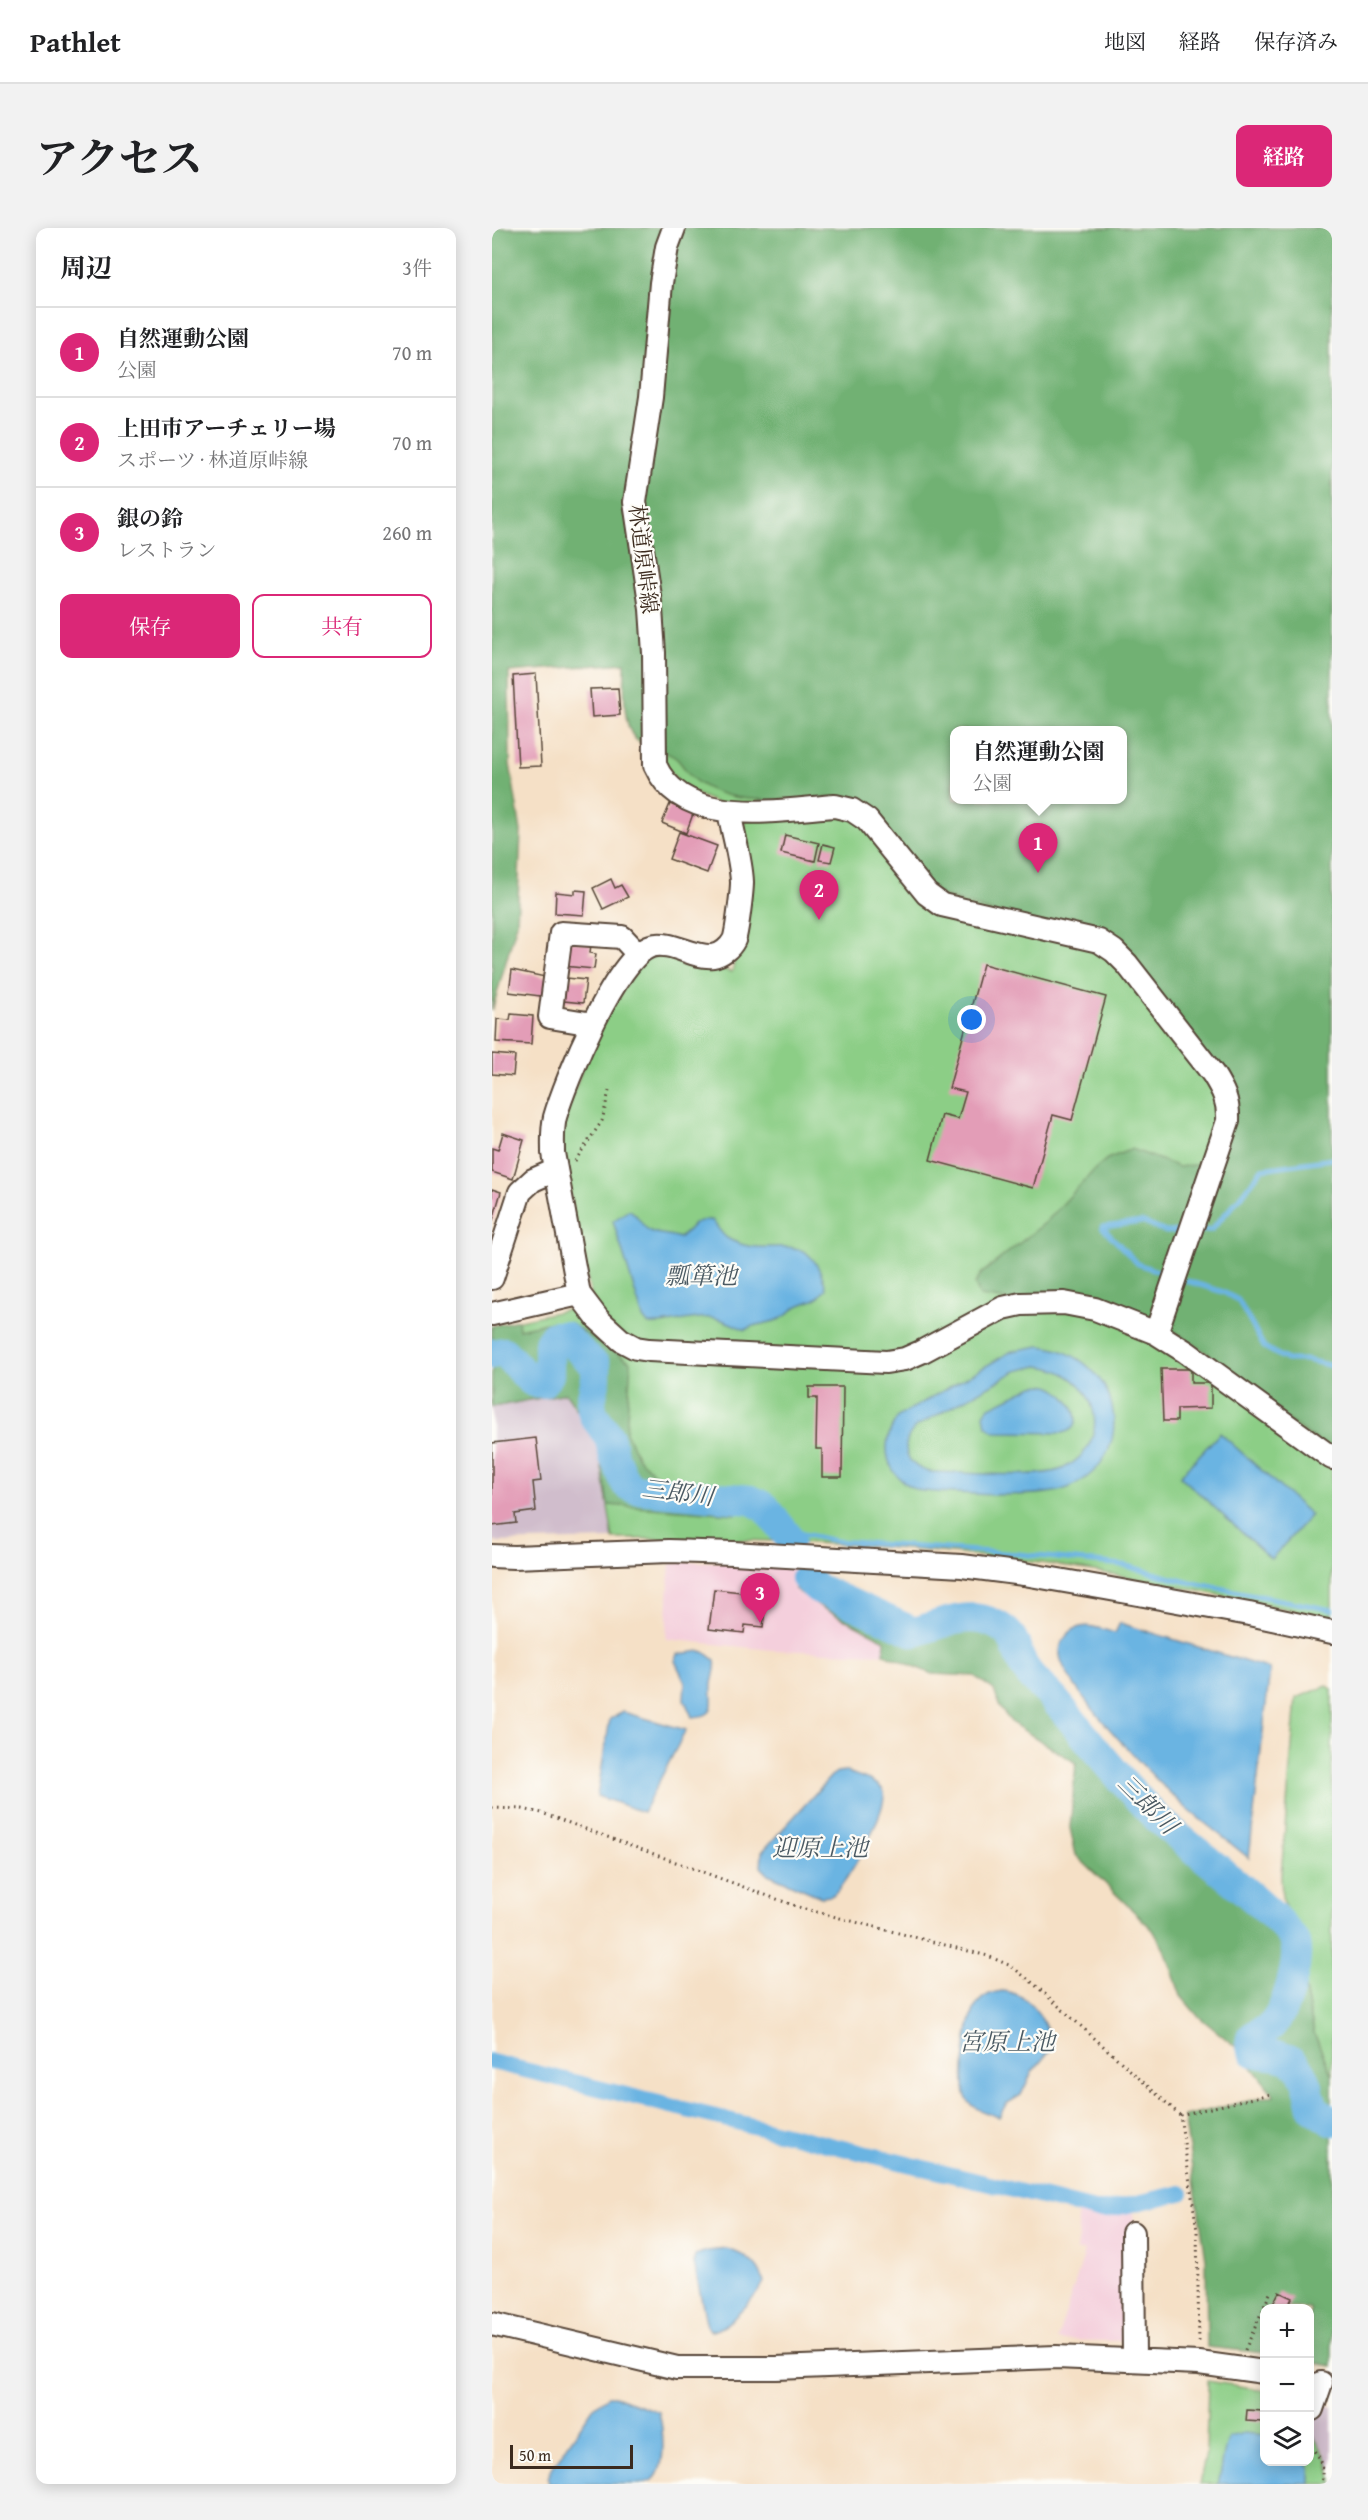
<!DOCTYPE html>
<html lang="ja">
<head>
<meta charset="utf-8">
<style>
	:root { --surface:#fff; --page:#f2f2f2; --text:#202124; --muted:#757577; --line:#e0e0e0; --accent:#db2777 }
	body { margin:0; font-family:"Gentium Book Plus","Noto Serif JP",serif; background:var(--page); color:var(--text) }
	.controls { position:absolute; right:18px; bottom:18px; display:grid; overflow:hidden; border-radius:12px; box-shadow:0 3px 15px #0003 }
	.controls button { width:54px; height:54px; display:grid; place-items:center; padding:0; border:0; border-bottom:2px solid var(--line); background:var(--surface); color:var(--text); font:30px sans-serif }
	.scale { position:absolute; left:18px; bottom:15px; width:123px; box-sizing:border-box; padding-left:6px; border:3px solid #3b2a1e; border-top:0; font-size:16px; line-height:21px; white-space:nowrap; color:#3b2a1e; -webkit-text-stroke:4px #fdfcf7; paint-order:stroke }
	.you { position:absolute; left:480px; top:792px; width:21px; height:21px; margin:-15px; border:4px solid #fff; border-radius:50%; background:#1a73e8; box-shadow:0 0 0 9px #1a73e833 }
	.badge { display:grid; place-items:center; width:39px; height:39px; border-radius:50%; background:var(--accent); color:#fff; font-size:20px; font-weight:700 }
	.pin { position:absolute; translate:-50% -50px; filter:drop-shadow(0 2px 3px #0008) }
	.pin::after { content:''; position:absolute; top:32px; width:21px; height:18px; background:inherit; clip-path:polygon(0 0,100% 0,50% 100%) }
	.popup { position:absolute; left:458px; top:498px; width:177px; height:78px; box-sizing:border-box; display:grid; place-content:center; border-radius:12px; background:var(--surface); filter:drop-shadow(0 2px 4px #0005); font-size:20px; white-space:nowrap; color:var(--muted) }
	.popup b { font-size:22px; color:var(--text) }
	.popup::after { content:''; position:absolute; left:50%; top:100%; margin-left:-12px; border:12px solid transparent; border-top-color:var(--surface) }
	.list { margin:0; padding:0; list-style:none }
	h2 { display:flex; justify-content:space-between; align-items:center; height:78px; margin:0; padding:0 24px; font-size:26px }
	h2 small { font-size:20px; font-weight:400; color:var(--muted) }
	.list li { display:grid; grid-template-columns:39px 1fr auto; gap:18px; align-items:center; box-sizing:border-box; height:90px; padding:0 24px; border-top:2px solid var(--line) }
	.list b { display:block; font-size:22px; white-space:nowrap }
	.list p { margin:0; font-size:20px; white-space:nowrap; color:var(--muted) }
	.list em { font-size:20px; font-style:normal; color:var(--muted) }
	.actions { display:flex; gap:12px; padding:18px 24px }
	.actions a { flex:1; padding:14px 0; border:2px solid var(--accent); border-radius:12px; text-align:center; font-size:21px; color:var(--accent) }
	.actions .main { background:var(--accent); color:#fff }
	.icon { flex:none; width:33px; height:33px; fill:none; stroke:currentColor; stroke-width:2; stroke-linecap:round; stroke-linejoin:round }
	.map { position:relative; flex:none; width:840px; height:2256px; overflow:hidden; border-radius:12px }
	header { display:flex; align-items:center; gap:36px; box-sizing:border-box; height:84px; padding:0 30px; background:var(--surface); border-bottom:2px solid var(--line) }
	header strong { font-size:28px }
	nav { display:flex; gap:33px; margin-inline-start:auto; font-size:21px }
	.intro { display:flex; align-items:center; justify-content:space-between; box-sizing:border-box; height:144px; padding:0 36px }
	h1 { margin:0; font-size:42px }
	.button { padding:15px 27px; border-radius:12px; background:var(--accent); color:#fff; font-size:21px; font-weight:700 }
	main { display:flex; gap:36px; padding:0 36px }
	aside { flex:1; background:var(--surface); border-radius:12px; box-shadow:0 3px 15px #0003 }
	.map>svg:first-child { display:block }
	.built { fill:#f4cfdc }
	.industrial { fill:#d0bdcc }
	.green { fill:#8cce86; stroke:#647c52; stroke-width:1.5; fill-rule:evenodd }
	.forest { fill:#71b173; stroke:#566e48; stroke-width:1.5; fill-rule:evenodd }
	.water { fill:#6ab4e2; stroke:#526f80; stroke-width:1.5; fill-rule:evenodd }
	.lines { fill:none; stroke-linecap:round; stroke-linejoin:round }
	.stream { stroke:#6ab4e2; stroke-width:5 }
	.canal { stroke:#6ab4e2; stroke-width:16 }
	.river { stroke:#6ab4e2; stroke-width:30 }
	.building { fill:#e39db7 }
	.minor-casing { stroke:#574537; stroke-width:26 }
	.path { stroke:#574537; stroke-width:3; stroke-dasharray:1.5 4.5; stroke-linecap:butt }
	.minor { stroke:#fff; stroke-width:22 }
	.labels { text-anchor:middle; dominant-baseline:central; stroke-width:4.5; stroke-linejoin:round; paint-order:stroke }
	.street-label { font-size:22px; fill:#3b2a1e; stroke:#fdfcf7 }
	.water-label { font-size:24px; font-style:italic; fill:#4b5a63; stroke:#fdfcf7 }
</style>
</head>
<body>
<header>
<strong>Pathlet</strong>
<nav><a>地図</a><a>経路</a><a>保存済み</a></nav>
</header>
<div class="intro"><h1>アクセス</h1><a class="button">経路</a></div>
<main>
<aside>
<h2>周辺<small>3件</small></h2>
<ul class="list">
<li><span class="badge">1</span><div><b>自然運動公園</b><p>公園</p></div><em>70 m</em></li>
<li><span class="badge">2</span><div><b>上田市アーチェリー場</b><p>スポーツ · 林道原峠線</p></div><em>70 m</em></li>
<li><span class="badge">3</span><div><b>銀の鈴</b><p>レストラン</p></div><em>260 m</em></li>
</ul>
<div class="actions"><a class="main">保存</a><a>共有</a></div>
</aside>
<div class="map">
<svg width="840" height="2256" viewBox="0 0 840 2256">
	<rect width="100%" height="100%" fill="#fdfcf7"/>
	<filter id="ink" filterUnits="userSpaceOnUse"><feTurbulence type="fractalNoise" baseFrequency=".0167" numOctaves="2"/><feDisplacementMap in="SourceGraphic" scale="12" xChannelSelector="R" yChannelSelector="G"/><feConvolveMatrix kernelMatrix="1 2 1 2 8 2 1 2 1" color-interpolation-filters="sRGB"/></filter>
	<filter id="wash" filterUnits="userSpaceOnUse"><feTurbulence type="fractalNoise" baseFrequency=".008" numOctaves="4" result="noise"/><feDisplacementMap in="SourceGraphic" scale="24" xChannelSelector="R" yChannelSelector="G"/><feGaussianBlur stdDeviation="1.35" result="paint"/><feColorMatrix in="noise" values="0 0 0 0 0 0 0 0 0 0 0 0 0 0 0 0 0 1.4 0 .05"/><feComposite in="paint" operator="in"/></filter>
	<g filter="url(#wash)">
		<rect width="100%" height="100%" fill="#f5e0c6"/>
		<path class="built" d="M178,1333L300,1336L303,1361L331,1380L393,1412L392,1426L280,1422L174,1411Z
			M642,1980L634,2113L565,2112L593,2023H584L587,2011L585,1985L613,1987Z"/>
		<path class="industrial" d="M74,1165L106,1213L121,1311L0,1314V1179Z
			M818,2170L840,2179V2243L832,2223L818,2204Z"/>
		<path class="green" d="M522,257L840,912L676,1099L840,1224V1390C735,1370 630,1344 524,1332C390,1316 256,1309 121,1311L106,1213L74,1165L0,1179V1098L101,1076L81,987L68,904L99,815L149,731L173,726L240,744L250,702L252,587L190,560L169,530L173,410ZM462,502H630V572H462Z
			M835,1458L840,1461V1848L822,1805L809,1742L808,1712L798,1694L790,1669L789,1647L804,1470Z
			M716,2153L772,2162V2234H818V2204C830,2221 840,2235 840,2256H707L714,2226Z"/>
		<path class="forest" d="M0,0H840V1223L743,1155L728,1134L676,1099L594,1066L527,1074L488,1068L483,1056L489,1046L554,994L604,940L615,931L640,921L687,939L709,936L741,891L636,729L446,666L346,569C302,570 234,582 199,549C194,543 190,536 185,531C175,522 158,521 147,514C128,501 133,457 133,435L17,444L18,536L29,603L25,695L0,783ZM462,502H630V572H462Z
			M26,1092L27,1101L59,1094L78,1095L139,1134L134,1204L146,1230L168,1250L244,1266V1286L116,1277L106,1213L74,1165L0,1179V1098Z
			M323,1350C349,1364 375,1378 402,1390C408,1392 417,1399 423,1399C438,1401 453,1388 467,1385C498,1378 526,1401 533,1429L654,1571L719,1631L798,1694L808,1712L809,1742L822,1805L840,1848V2138L818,2134V2080H772V2125L715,2119L714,2031L692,1888L782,1867L745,1820L705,1787L689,1768L674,1725L661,1702L584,1627L578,1600L584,1535L520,1495L508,1480L502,1462L482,1448L440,1446L392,1426L393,1412L331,1380L303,1361Z"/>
		<path class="water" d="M137,982C147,986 148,998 158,1003C166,1007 178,1006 187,1010C204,999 194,993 220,992C225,998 230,1007 235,1010C279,1036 315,991 334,1060C326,1073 320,1072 308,1077C300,1080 296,1088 288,1091C277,1096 264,1095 253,1102C244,1098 235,1093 226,1091C203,1086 179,1098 156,1096L151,1090L121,993Z
			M548,1118C630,1127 650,1229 576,1260C548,1272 463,1265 430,1263C395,1253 384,1217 407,1188L520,1123ZM546,1138C603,1142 626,1213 572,1240C550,1252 469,1244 440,1244C414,1241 405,1215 425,1198L524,1143Z
			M552,1157C575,1160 600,1200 570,1205L503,1204L494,1198L492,1186L496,1180L541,1158Z
			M728,1205L819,1287L779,1331L688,1248Z
			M628,1395L778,1441L757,1630C738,1615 718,1599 699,1584C672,1562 571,1458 568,1427C567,1420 571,1411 576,1406C589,1392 607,1400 623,1405Z
			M209,1423L214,1425L223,1432C225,1441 221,1448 220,1456C218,1476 228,1488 200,1489L192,1471L193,1454L183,1433L186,1426Z
			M131,1484L194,1502L151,1584L105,1568L118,1491Z
			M353,1543C364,1548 384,1552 391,1562C400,1575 353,1661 339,1668C337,1668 331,1669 329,1669L276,1646L269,1639L270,1624L339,1548L345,1544Z
			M510,1763C539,1765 556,1794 559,1821L540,1844L529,1867L514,1876L507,1889C496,1885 481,1882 475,1871C467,1856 475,1788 486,1775C492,1767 500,1764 510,1763Z
			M235,2021C252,2026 267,2036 272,2054C265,2068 235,2102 218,2103L215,2099L202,2035L203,2027L215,2023Z
			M116,2168H123L167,2184C171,2200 175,2238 162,2251C158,2254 153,2255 148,2256H57L56,2250L60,2240L101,2180Z
			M752,2205L772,2207V2234H813L818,2239V2256H726C731,2240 730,2224 737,2209Z"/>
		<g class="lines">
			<path class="stream" d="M610,999L650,994L674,1004L691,1003
				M610,999L646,1036L671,1045
				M704,1003L719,1002L751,966L770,941L840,931
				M695,1053L731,1064L746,1072L772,1119L795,1132H815L840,1138
				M292,1302L344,1313L527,1326L631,1337L691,1353L840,1382"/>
			<path class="canal" d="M0,1834L603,1982H614L689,1965"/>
			<path class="river" d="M0,1126L12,1124L37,1151L41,1154L50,1155L57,1147V1115L62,1108H72L104,1138V1150L99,1173L100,1182L102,1188L117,1209L122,1229L134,1256L144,1261L259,1272L273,1279L298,1311
				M314,1350L325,1360L422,1404C449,1397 473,1383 501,1395C531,1409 519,1423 536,1444C545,1456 558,1465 567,1477C598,1513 628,1553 662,1587C687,1612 796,1691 803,1715C808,1734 794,1781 781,1796C774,1804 765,1804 759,1810L758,1816L762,1824C774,1828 789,1826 800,1833C814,1843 818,1865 821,1880L840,1893"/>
		</g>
		<g id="blocks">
			<path class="building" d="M44,446L49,538L26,539L21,448Z
				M126,460L128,487L100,489L98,461Z
				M178,576L201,586L194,605L170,595Z
				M187,604L225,618L215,645L177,631Z
				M293,607L327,615L323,633L289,625Z
				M331,616L343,619L339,634L327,632Z
				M119,651L123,660L129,657L136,669L111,681L101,660Z
				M83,662L94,663L92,687L63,685L64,664L83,666Z
				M74,713L99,716L98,725L104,726L102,741L71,738Z
				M491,736L614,769L580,892L561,887L541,960L438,932L450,887L466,891L474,864L457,860Z
				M20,742L58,750L56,769L17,764Z
				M74,750L94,752L91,775L72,773Z
				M19,786L41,788L39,816L4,814L5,791L18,792Z
				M0,826L23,828L21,848L0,846Z
				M11,905L32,912L21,951L0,944V920L6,922Z
				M0,961L9,964L1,992H0Z
				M669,1141H699V1155H719V1180L685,1181V1193H671Z
				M317,1159H351L350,1249H330V1221H324L325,1170H317Z
				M44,1210L49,1253L41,1254L44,1283L23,1286L24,1295L0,1298V1215Z
				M222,1361L258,1365V1362L275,1364L271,1399L253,1397L252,1405L217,1401Z
				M787,2064L800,2070L795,2080H779Z
				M755,2182L771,2183L770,2194L754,2193Z"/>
		</g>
	</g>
	<g filter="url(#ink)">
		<use href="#blocks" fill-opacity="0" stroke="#574537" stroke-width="1.5"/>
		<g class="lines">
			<g class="minor-casing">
				<path id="minor" d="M182,0L175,19L169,55L159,169L143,274L159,381L162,425L163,537C191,601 286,582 343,578L360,582L375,592L435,666L450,677L607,713L622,723L635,736L721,846C731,862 737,873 736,893L664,1105
					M237,583C241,606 249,631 250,654C250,663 245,705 242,712C238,720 229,727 221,728C200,730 179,712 159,718C124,729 73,854 63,889C60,902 61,913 61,925L87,1066L106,1091L129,1112L144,1120L157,1122L394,1134L413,1131L429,1124L511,1080L529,1076L572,1075L603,1081L664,1105L694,1124L840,1230
					M101,796L58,789L69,705L130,709L145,725
					M0,1050L28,964L41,952L64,942
					M0,1086L87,1066
					M0,1328L22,1329L177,1323L241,1325L470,1338L532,1346L613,1360L757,1386L840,1404
					M641,2005L642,2131
					M0,2096L185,2140H284L564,2129L707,2135L772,2144
					M820,2181L829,2155"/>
			</g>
			<path class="path" d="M83,933L110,893L117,863
				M0,1580L30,1581L50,1585L309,1680L496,1728L519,1738L542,1756L688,1887L705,2003L707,2116
				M688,1887L779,1866
				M753,2122L779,2063
				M772,2187V2188
				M818,2219C830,2230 833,2239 830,2256"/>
			<use href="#minor" class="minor"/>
		</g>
	</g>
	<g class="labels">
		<g class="street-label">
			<text transform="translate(152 331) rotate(83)">林道原峠線</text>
		</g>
		<g class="water-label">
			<text x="209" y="1047">瓢箪池</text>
			<text transform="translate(186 1264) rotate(7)">三郎川</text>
			<text transform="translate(656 1576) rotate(45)">三郎川</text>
			<text x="328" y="1619">迎原上池</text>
			<text x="515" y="1813">宮原上池</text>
		</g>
	</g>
</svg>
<div class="controls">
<button>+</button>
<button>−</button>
<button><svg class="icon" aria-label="layers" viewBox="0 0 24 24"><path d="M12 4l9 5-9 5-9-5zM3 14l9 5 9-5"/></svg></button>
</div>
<div class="scale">50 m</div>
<div class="you"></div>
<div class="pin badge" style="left:546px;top:645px">1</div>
<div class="popup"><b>自然運動公園</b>公園</div>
<div class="pin badge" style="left:327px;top:692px">2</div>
<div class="pin badge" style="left:268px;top:1395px">3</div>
</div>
</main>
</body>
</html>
